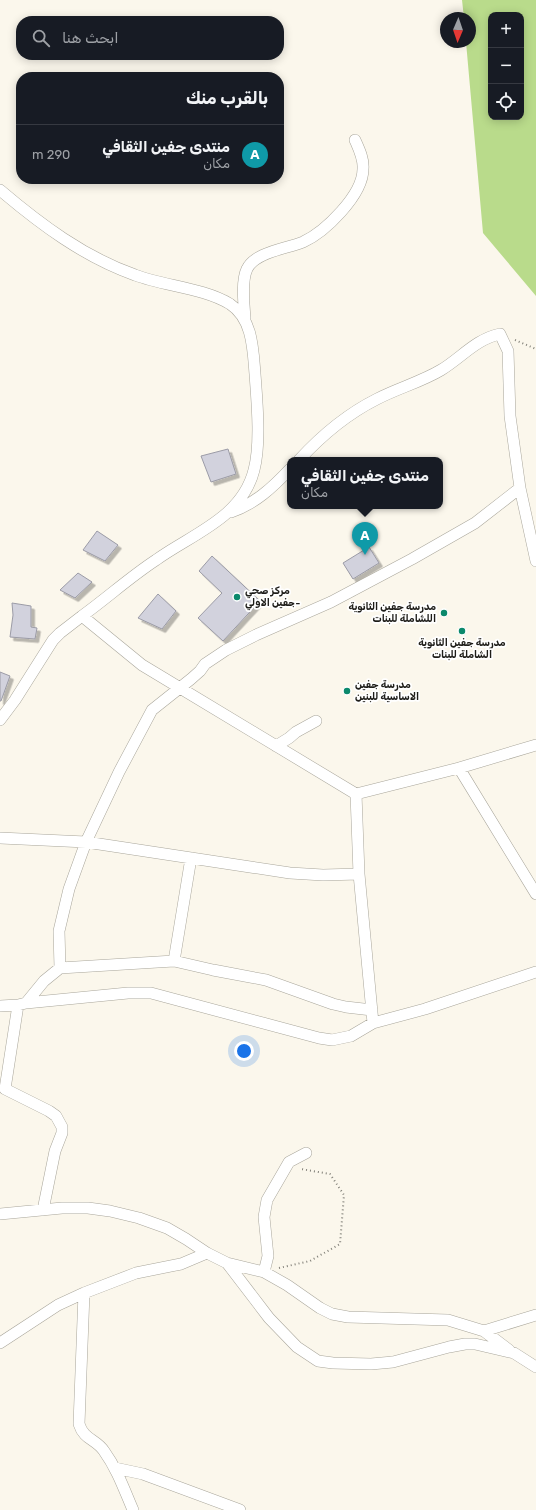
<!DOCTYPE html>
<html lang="ar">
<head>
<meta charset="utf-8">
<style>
	:root { --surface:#171b24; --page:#20242c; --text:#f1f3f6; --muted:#9ea1a6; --line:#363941; --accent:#d93025 }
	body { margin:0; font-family:Rubik,"Noto Naskh Arabic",sans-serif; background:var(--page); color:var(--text); direction:rtl }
	.controls { position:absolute; right:12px; top:12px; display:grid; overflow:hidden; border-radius:8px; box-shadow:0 2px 10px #0003 }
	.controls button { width:36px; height:36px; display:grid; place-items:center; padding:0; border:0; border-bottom:1px solid var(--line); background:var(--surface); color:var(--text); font:20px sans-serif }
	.compass { position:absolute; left:440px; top:12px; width:36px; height:36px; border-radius:50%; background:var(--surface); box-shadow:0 2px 10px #0003; rotate:182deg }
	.you { position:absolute; left:244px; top:1051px; width:14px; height:14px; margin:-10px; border:3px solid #fff; border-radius:50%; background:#1a73e8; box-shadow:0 0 0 6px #1a73e833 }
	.badge { display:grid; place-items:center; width:26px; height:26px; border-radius:50%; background:var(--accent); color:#fff; font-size:13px; font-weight:700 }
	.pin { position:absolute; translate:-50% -33px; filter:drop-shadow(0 1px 2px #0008) }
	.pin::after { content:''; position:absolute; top:21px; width:14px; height:12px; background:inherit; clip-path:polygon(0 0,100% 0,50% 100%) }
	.popup { position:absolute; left:287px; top:457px; width:156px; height:52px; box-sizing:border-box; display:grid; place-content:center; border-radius:8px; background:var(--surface); filter:drop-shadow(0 1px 3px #0005); font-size:13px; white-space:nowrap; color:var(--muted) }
	.popup b { font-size:15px; color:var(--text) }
	.popup::after { content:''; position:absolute; left:50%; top:100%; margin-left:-8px; border:8px solid transparent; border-top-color:var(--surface) }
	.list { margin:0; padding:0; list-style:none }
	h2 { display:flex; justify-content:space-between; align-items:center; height:52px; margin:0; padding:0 16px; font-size:17px }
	h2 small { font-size:13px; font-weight:400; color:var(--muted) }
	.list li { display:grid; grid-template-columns:26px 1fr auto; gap:12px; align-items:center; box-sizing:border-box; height:60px; padding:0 16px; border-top:1px solid var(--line) }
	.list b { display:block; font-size:15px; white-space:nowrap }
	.list p { margin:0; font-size:13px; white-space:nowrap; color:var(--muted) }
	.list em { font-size:13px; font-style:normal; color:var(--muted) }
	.icon { flex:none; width:22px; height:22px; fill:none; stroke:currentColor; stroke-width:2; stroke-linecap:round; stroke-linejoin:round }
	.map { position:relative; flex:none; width:536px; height:1510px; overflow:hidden; direction:ltr }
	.search { position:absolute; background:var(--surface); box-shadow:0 2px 10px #0003; left:16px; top:16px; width:268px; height:44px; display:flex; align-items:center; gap:10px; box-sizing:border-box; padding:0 14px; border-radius:16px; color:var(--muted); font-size:15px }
	.panel { position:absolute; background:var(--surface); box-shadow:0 2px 10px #0003; left:16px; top:72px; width:268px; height:112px; border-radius:16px; direction:rtl }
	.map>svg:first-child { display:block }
	.green { fill:#b9db8b; fill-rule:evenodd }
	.building { fill:#d2d2dd; stroke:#9b9ba6; filter:url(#shadow) }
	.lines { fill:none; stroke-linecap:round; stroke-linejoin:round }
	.minor-casing { stroke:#a9a69b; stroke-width:12 }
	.path { stroke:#828079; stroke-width:2; stroke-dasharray:1 3; stroke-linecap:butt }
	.minor { stroke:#fff; stroke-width:11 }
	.poi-dot { fill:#0b896c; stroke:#fff; stroke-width:1.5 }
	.labels { text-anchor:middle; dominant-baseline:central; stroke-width:3.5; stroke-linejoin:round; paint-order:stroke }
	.poi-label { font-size:10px; font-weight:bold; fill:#1e1d19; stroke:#fff; text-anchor:start }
</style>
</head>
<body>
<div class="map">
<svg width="536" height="1510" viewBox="0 0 536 1510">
	<defs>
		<filter id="shadow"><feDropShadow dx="3.5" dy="3.5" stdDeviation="0" flood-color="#0004"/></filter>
	</defs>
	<rect width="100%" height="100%" fill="#fbf7ec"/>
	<path class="green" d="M462,0H536V296L483,233L466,42H470V18H464ZM491,15H521V117H491Z"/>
	<path class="building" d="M228,449L236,474L211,482L201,456Z
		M97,531L118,545L105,561L83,550Z
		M369,547L379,563L353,579L343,563Z
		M212,556L260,601L223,641L198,618L222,593L199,571Z
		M78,573L92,582L75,598L60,590Z
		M158,594L176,611L162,629L138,618Z
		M12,603L31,606V627L37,628L35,639L10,637L13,615Z
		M0,672L10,676L1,701H0Z"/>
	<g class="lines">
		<g class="minor-casing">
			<path id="minor" d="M0,190C40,224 84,257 135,275C164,286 204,288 230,304C253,319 253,350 255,374C257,401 261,444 254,470C242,518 192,534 156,560C130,577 107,598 82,616
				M245,318C244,305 241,281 247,269C255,252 286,249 303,242C325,232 363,195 363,169C364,159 359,149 355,140
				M299,460C322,435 347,414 377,399C398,388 421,382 441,370C461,358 476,339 500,334L508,351L510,416L520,488L536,561
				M231,512C255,504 273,487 290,469
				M0,720L15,700L53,640L60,633L82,616L142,665L356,794L359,874L373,1023
				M276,746L289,738L296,732L316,721
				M459,768L536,894
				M356,794L459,768L536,745
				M0,838L86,842L290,873L323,875L359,874
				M174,961L191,858
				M60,968L59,931L69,889L86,842L119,772L152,710L191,679L200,671L205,664L226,650L256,635L331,602L412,559L475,523L520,488
				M26,1003L44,981L60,968L174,961L213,970L266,980L333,1004L346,1007L372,1010
				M18,1005L5,1089L49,1111L56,1116L62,1127V1133L55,1151L43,1210
				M0,1006L18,1005L26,1003L128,993H151L319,1038L332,1040L351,1036L373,1023L425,1009L536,972
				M0,1214L62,1208H88L110,1211L139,1218L167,1228L186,1239L207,1253L227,1263L269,1318L297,1347L318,1361L333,1363L371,1364L393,1362L449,1347L465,1344H475L514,1353L536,1367
				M227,1263L264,1272L268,1256L264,1217L267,1200L289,1162L306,1153
				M264,1272L287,1285L320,1308L332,1314L348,1317L448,1320L484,1331L509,1350
				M84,1293L79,1424C84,1440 96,1439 104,1451C117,1469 124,1489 133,1510
				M484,1331L536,1315
				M0,1343L58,1305L84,1293L136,1273L181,1264L207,1253
				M115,1468L143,1474L240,1510"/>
		</g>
		<path class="path" d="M515,340L536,349
			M279,1268L310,1261L340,1244L344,1195L330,1174L301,1169"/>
		<use href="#minor" class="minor"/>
	</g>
	<g class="poi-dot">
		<circle cx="237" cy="597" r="4"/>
		<circle cx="444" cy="613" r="4"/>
		<circle cx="462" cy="631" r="4"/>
		<circle cx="347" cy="691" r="4"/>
	</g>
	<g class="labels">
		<g class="poi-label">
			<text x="245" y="591">مركز صحي<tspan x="245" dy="12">جفين الاولي-</tspan></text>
			<text x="436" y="607" text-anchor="end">مدرسة جفين الثانوية<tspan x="436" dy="12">اللشاملة للبنات</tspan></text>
			<text x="462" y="643" text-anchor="middle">مدرسة جفين الثانوية<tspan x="462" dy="12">الشاملة للبنات</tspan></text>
			<text x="355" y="685">مدرسة جفين<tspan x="355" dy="12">الاساسية للبنين</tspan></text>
		</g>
	</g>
</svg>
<div class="controls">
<button>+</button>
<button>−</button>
<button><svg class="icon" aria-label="locate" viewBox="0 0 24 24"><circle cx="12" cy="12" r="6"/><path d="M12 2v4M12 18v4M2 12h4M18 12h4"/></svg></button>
</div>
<svg class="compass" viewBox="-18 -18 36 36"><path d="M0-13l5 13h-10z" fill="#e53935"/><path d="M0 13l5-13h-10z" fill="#9ea1a6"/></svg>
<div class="you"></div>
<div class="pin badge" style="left:365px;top:555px;background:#0f9aa8">A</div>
<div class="popup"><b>منتدى جفين الثقافي</b>مكان</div>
<div class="search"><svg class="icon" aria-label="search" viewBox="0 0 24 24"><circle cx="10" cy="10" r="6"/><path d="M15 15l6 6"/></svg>ابحث هنا</div>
<section class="panel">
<h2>بالقرب منك<small></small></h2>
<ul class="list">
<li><span class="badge" style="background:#0f9aa8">A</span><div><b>منتدى جفين الثقافي</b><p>مكان</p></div><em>290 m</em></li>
</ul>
</section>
</div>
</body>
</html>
